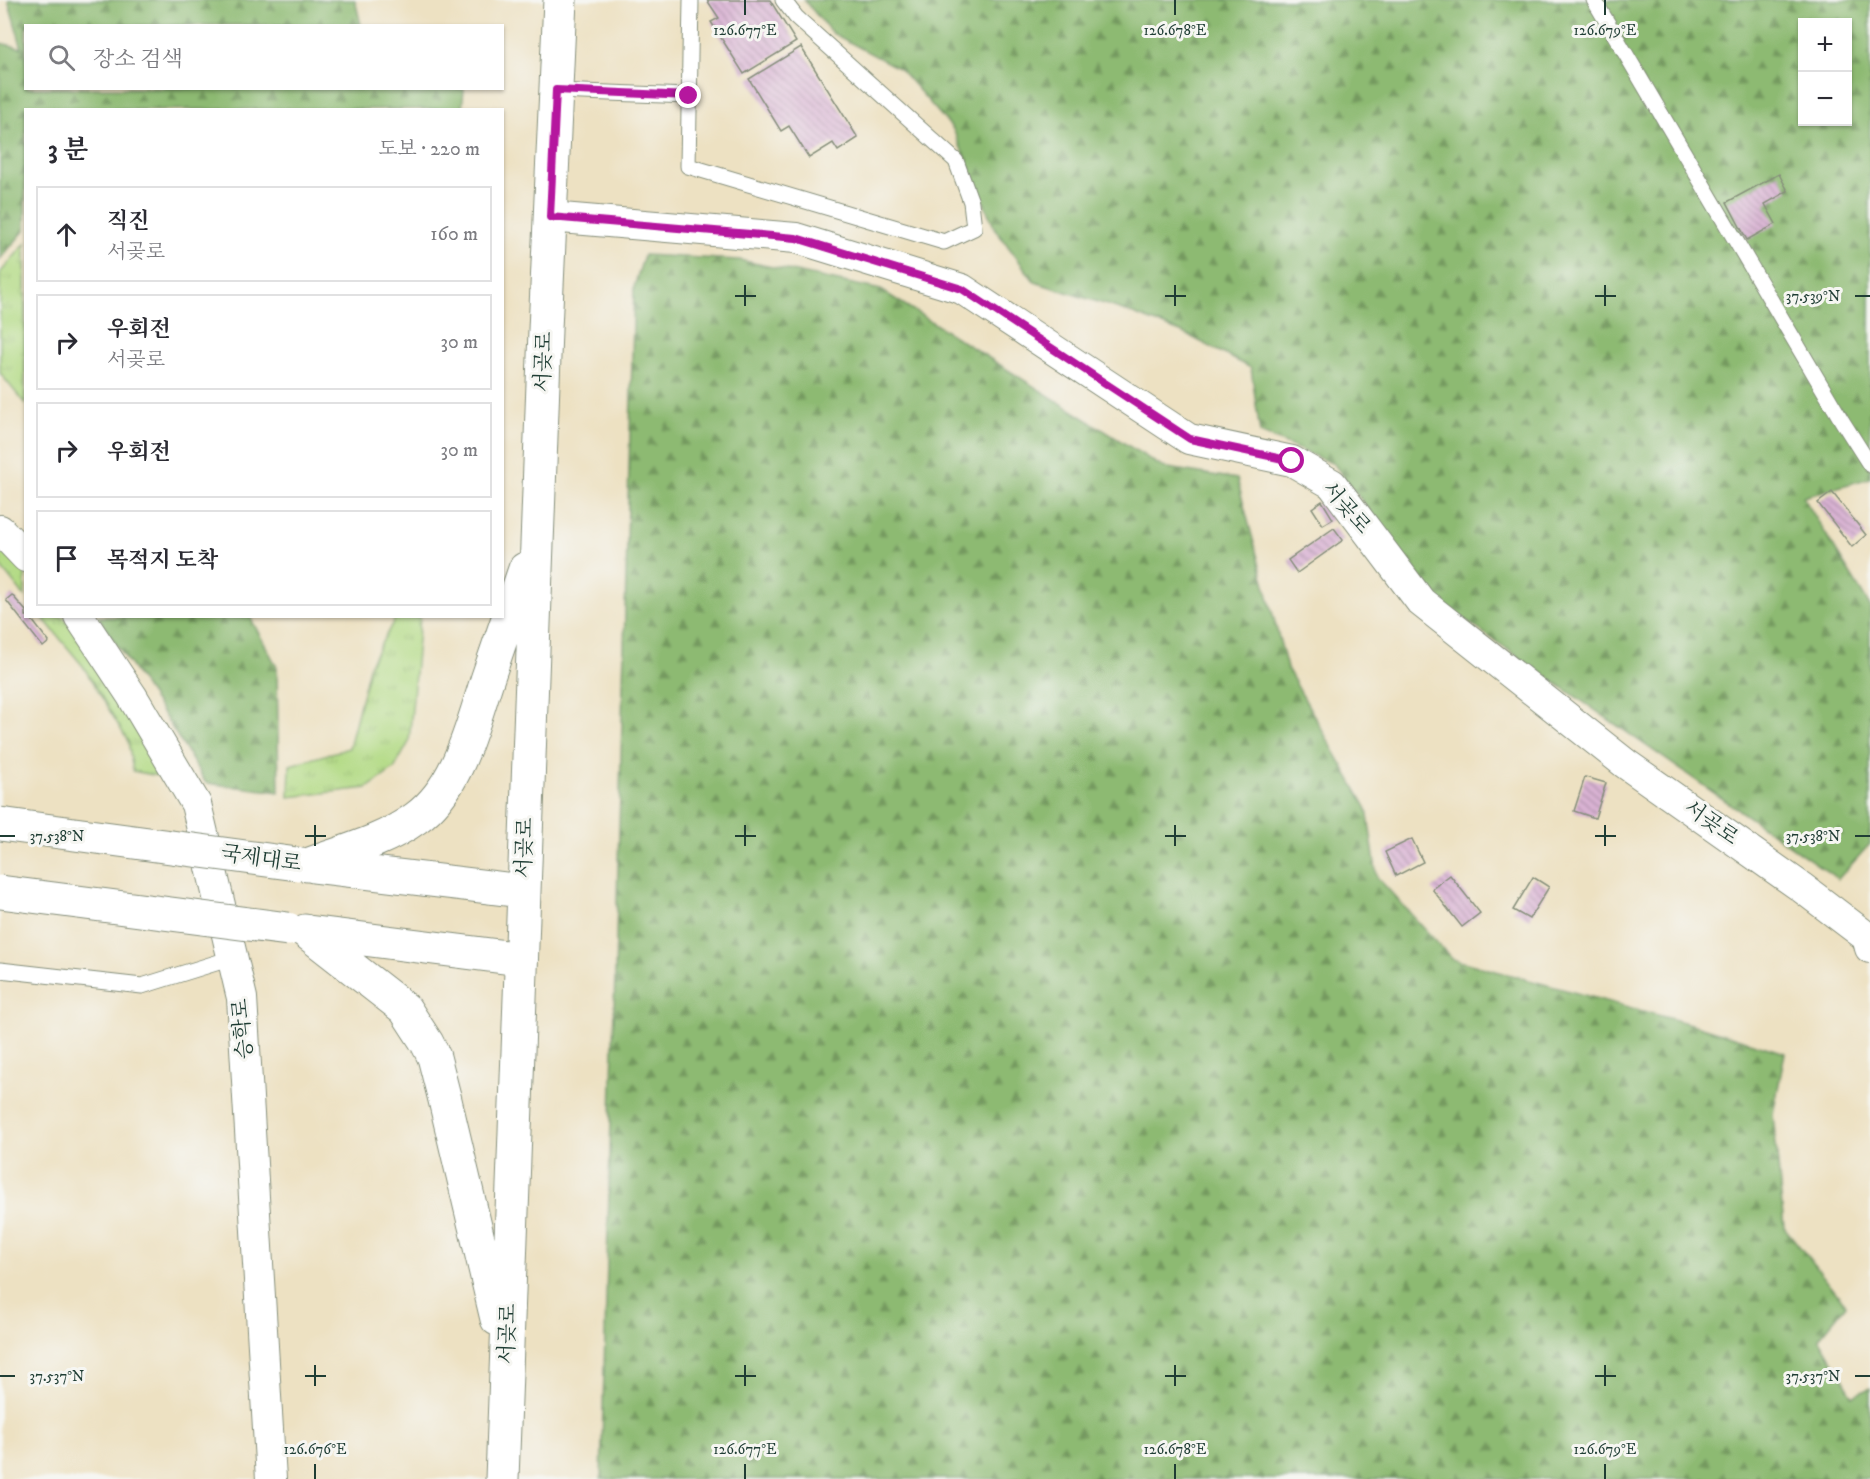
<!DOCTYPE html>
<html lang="ko">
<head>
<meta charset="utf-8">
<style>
	:root { --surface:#fff; --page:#f7f7f7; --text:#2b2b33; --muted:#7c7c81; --line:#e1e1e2 }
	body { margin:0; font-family:"IM FELL DW Pica","Noto Serif KR",serif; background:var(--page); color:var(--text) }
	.controls { position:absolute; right:18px; top:18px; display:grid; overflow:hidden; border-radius:0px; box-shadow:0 2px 4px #0004 }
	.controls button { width:54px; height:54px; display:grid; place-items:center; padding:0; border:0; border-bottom:2px solid var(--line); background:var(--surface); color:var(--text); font:30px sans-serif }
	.stop { position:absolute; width:18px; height:18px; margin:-14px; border:4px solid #b5179e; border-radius:50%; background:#fff }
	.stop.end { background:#b5179e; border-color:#fff; box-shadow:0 2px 6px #0008 }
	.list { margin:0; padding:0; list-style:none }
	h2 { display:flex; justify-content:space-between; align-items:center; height:78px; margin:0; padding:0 24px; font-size:26px }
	h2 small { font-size:20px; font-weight:400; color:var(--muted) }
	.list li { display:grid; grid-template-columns:39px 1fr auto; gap:18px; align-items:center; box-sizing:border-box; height:96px; margin:0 12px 12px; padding:0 12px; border:2px solid var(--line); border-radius:0px }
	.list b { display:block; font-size:22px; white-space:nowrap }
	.list p { margin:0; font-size:20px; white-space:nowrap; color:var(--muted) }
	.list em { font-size:20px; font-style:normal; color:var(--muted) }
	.icon { flex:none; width:33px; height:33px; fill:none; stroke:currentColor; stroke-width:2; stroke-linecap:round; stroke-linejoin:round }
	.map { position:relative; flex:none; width:1870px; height:1479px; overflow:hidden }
	.search { position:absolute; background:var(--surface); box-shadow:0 2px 4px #0004; left:24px; top:24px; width:480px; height:66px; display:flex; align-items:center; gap:15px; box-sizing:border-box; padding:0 21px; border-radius:0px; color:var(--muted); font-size:22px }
	.panel { position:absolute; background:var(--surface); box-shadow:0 2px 4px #0004; left:24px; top:108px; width:480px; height:510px; border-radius:0px }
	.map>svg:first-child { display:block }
	.grass { fill:url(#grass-tufts); stroke:#688c5c; stroke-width:1.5 }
	.forest { fill:url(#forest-firs); stroke:#567c53; stroke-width:1.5; fill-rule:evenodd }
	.building { fill:url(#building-back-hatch) }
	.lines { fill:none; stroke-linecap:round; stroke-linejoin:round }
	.lane-casing { stroke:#868f7b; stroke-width:17 }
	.street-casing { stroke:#868f7b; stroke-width:32 }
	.secondary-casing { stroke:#868f7b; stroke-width:35 }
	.lane { stroke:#fff; stroke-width:15 }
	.street { stroke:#fff; stroke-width:30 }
	.secondary { stroke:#fff; stroke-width:33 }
	.secondary-bridge-casing { stroke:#868f7b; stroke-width:35; stroke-linecap:butt }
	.secondary-bridge { stroke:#fff; stroke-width:33 }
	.route { stroke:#b5179e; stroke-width:8 }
	.ticks { fill:none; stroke:#1f3d34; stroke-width:2 }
	.labels { text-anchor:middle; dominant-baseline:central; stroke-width:6; stroke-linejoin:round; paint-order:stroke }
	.street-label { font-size:21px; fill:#1f3d34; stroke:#f6f6f2 }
	.ticks-label { font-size:15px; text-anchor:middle; fill:#1f3d34; stroke:#f6f6f2; stroke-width:6; stroke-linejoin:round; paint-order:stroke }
</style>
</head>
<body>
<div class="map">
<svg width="1870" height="1479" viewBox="0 0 1870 1479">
	<defs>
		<pattern id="grass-tufts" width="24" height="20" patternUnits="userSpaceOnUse" patternTransform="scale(1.5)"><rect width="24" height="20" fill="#b2da84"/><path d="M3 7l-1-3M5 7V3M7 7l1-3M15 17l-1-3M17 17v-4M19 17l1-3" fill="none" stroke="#99bc73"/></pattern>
		<pattern id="forest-firs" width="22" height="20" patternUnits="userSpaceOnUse" patternTransform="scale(1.5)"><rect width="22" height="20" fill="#8dba72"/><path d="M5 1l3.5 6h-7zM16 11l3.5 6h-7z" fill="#73985e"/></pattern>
		<pattern id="building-back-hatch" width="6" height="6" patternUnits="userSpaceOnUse" patternTransform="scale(1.5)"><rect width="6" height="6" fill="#d9b2d3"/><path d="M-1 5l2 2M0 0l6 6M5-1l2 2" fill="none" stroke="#af92ac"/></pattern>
	</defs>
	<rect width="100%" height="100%" fill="#f6f6f2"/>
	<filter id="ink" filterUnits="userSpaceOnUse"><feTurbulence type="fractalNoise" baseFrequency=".0167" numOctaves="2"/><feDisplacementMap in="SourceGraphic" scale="12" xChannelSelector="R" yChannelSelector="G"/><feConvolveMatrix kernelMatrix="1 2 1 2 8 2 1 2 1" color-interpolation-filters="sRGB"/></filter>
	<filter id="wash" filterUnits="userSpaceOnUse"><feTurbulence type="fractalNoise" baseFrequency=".008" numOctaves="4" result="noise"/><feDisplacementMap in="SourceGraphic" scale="24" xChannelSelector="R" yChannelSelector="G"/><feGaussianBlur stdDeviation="1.35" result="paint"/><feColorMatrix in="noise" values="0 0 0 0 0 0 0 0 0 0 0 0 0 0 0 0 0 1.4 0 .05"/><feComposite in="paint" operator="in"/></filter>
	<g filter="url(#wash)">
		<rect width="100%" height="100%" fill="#ede1c2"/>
		<path class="grass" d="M25,244V404L0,373V273Z
			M0,547L8,552L25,573V597L0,566Z
			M42,617H63L73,628L126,707L158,776L133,771L128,741L83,666Z
			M396,617H420L409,742L394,769L367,788L289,797L290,765L349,748L370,664Z"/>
		<path class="forest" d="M8,0H355L361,25L26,26V88L464,89L462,109L26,110L25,230L0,259V43L22,48Z
			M804,0H1870V478L1803,497L1870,606V844L1838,879L1438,601L1334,464L1260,433L1251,368L1186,334L1120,309L1035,282L995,229L953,129L900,69L832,33ZM1802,22H1848V122H1802Z
			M644,255L739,260L881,290L1162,467L1237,479L1287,668L1367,809L1377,877L1452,959L1698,1026L1785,1053L1773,1114L1784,1227L1846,1305L1819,1338L1853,1396L1870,1388V1479H601L634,287Z
			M98,617H250L277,667L279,792L206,783L168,721Z"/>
		<g id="blocks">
			<path class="building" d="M707,0H770L796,42L744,74L711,22L719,18Z
				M801,47L858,138L838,151L833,143L809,158L789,126L781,131L749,79Z
				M1779,174L1788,191L1765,204L1776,224L1747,240L1727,202Z
				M1832,492L1866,535L1852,547L1818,503Z
				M1322,501L1333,519L1323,525L1312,508Z
				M1334,528L1343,540L1297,573L1288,560Z
				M12,595L26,611V616H29L49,642L43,647L6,600Z
				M1585,777L1606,783L1595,818L1574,811Z
				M1412,839L1423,862L1396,876L1385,852Z
				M1450,875L1480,913L1462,927L1432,889Z
				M1533,877L1549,887L1529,919L1513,910Z"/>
		</g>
	</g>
	<g filter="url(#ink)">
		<use href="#blocks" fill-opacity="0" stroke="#868f7b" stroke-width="1.5"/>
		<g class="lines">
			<g class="lane-casing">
				<path id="lane" d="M691,0L688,166L944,242L974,228L971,202L956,161L796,17L783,0
					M1594,0L1842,421L1870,465
					M556,91L689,96
					M0,970L142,986L232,958"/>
			</g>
			<g class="street-casing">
				<path id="street" d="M550,217L796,238L962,289L1189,439L1292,461L1332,484L1421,602L1626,764L1801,887L1867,937L1870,948
					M0,530L26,557
					M79,616L132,696L196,804L242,998L271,1479"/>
			</g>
			<g class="secondary-casing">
				<path id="secondary" d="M307,865C343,852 385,841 416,818C459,787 472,725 488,677C500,641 513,605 525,569
					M314,866L523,891
					M305,931L405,1009L427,1043L434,1057L445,1100L497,1319
					M308,932L521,959
					M502,1479L545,330L560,0"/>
			</g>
			<use href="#lane" class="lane"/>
			<use href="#street" class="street"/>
			<use href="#secondary" class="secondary"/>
			<g class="secondary-bridge-casing">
				<path id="secondary-bridge" d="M0,824L297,864
					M0,892L288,929"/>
			</g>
			<use href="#secondary-bridge" class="secondary-bridge"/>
		</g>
	</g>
	<g class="lines" filter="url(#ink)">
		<path class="route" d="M689,96L556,90L550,217L796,238L962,289L1190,439L1292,461"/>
	</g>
	<path class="ticks" d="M745,0V15M1175,0V15M1605,0V15M745,285V306M1175,285V306M1605,285V306M735,296H756M1165,296H1186M1595,296H1616M1855,296H1870M315,825V846M745,825V846M1175,825V846M1605,825V846M0,836H15M305,836H326M735,836H756M1165,836H1186M1595,836H1616M1855,836H1870M315,1365V1386M745,1365V1386M1175,1365V1386M1605,1365V1386M0,1376H15M305,1376H326M735,1376H756M1165,1376H1186M1595,1376H1616M1855,1376H1870M315,1464V1479M745,1464V1479M1175,1464V1479M1605,1464V1479"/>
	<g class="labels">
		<g class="street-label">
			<text transform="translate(544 362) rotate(-88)">서곶로</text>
			<text transform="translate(1346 508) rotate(49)">서곶로</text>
			<text transform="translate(1711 823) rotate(35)">서곶로</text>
			<text transform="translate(525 848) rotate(-88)">서곶로</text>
			<text transform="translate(261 859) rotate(8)">국제대로</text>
			<text transform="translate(243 1029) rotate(-95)">승학로</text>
			<text transform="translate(508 1334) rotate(-88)">서곶로</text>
		</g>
	</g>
	<g class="ticks-label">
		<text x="745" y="35">126.677°E</text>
		<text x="1175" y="35">126.678°E</text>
		<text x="1605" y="35">126.679°E</text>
		<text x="1813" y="301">37.539°N</text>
		<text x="57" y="841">37.538°N</text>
		<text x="1813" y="841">37.538°N</text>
		<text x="57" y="1381">37.537°N</text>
		<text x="1813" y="1381">37.537°N</text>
		<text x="315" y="1454">126.676°E</text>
		<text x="745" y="1454">126.677°E</text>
		<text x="1175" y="1454">126.678°E</text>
		<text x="1605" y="1454">126.679°E</text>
	</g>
</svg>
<div class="controls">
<button>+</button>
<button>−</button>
</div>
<div class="stop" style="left:1292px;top:461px"></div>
<div class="stop end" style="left:689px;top:96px"></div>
<div class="search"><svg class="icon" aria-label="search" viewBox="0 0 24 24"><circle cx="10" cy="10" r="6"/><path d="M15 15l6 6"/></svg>장소 검색</div>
<section class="panel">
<h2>3 분<small>도보 · 220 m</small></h2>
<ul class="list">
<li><svg class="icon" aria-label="ahead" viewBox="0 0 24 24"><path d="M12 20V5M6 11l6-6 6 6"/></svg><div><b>직진</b><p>서곶로</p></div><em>160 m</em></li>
<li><svg class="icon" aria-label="right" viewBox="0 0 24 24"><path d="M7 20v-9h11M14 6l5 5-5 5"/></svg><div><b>우회전</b><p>서곶로</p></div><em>30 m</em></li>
<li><svg class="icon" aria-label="right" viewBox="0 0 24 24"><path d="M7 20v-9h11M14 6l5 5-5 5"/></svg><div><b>우회전</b></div><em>30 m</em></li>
<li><svg class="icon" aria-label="arrive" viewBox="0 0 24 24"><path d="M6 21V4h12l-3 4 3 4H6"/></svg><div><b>목적지 도착</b></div></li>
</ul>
</section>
</div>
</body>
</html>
